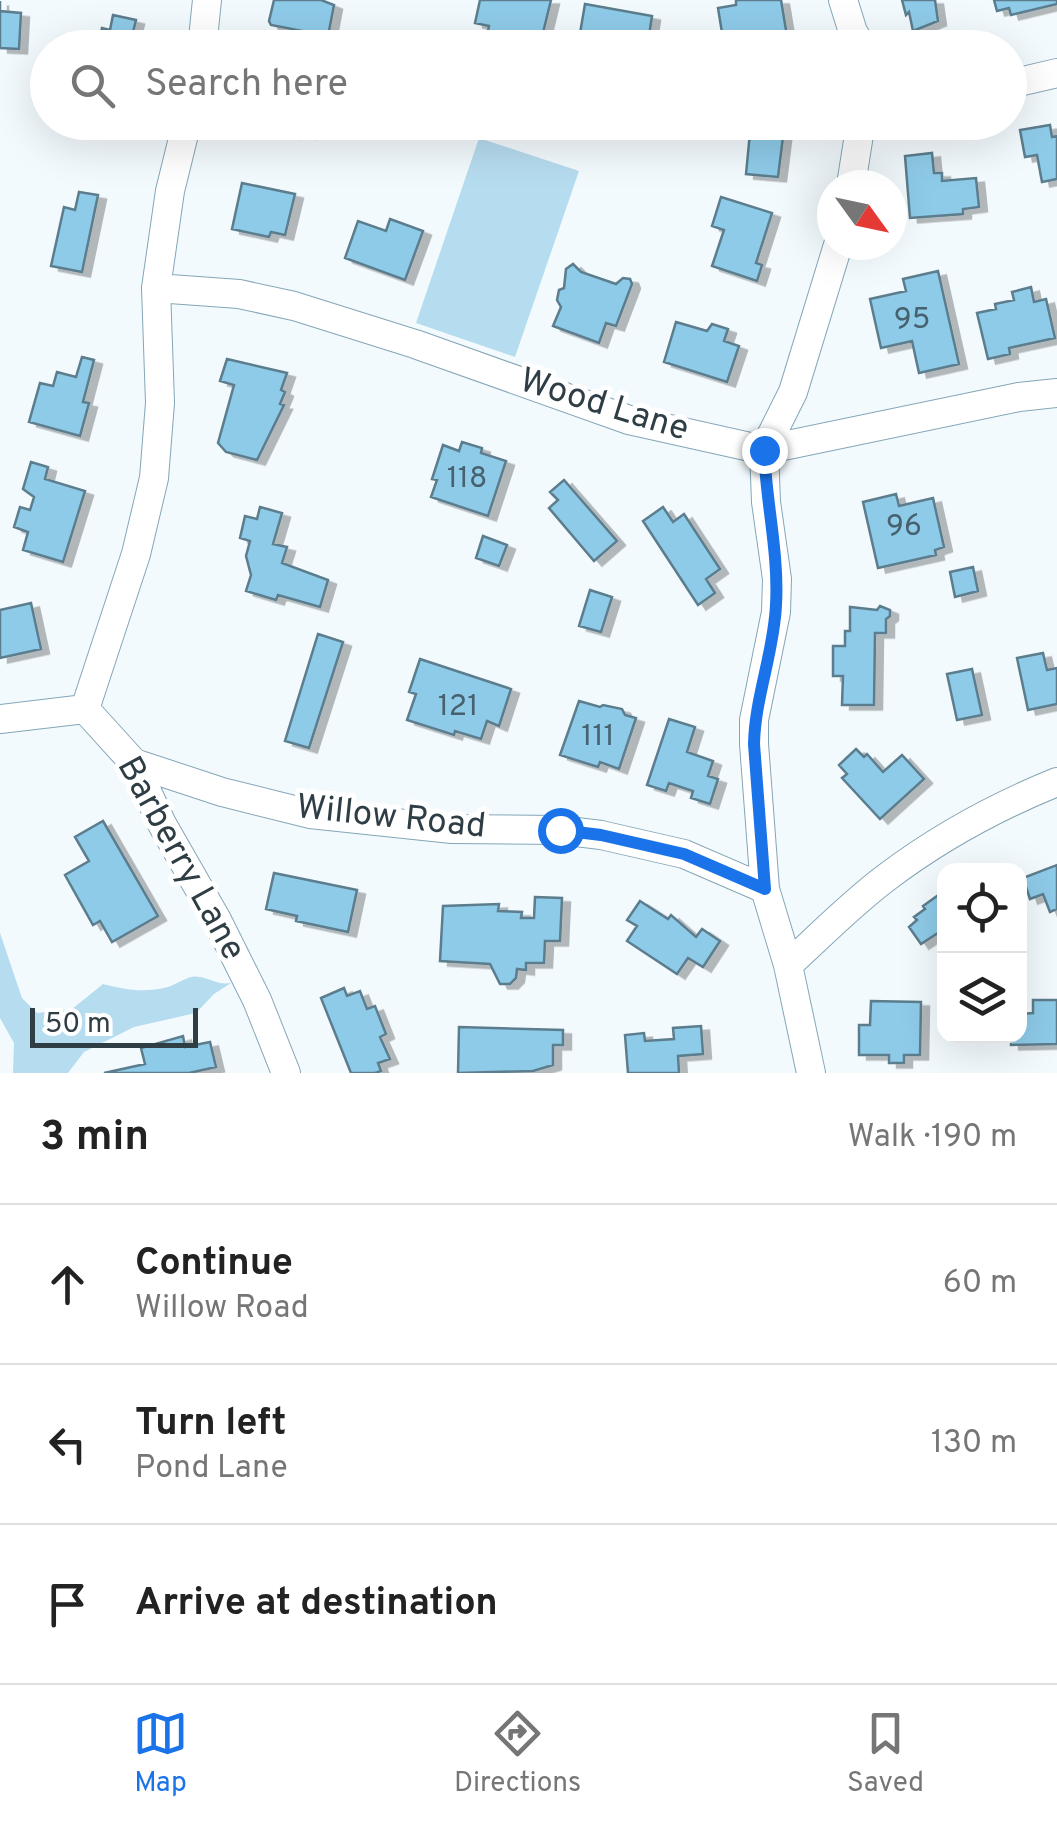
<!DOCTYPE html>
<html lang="en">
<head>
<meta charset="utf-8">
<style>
	:root { --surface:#fff; --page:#f6f6f6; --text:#222; --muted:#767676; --line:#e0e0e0; --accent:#1a73e8 }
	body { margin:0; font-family:Overpass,sans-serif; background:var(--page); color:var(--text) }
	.controls { position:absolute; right:30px; bottom:30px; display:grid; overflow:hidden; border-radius:20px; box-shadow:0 10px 40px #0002 }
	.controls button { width:90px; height:90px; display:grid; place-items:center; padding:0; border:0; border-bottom:2px solid var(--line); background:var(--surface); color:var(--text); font:50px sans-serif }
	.compass { position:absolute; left:817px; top:170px; width:90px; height:90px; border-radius:50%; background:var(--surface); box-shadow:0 10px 40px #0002; rotate:123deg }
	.scale { position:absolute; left:30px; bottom:25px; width:168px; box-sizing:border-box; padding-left:10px; border:5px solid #2f3e45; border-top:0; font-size:28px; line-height:35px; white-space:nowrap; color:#2f3e45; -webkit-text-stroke:8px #fff; paint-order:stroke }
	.stop { position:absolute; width:30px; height:30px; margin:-22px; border:8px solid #1a73e8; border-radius:50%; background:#fff }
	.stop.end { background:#1a73e8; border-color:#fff; box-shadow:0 2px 10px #0008 }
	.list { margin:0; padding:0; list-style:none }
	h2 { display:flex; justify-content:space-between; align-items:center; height:130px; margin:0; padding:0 40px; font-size:42px }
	h2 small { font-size:32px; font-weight:400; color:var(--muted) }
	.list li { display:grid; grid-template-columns:65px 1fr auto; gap:30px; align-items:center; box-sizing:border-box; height:160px; padding:0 40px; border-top:2px solid var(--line) }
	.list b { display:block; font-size:38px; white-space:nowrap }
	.list p { margin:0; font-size:32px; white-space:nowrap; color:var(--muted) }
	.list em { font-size:32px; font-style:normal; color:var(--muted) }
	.icon { flex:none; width:55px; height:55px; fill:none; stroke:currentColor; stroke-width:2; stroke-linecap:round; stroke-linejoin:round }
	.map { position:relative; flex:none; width:1057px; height:1073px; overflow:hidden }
	.search { position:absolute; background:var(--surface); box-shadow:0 10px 40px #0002; left:30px; right:30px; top:30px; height:110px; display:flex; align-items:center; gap:25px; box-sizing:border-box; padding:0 35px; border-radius:55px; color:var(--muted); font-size:38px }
	.sheet { height:610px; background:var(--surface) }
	nav { display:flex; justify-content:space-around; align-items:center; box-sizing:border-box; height:140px; border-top:2px solid var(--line); background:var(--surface); font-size:28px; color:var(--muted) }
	nav a { display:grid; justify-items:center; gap:5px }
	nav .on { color:var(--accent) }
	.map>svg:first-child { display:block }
	.green { fill:#b6dcef }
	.building { fill:#8ecbe8; stroke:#5c7d8d; stroke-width:2.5; filter:url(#shadow) }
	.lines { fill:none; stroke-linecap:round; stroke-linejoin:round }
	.street-casing { stroke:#84a6b7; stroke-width:30 }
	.street { stroke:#fff; stroke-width:28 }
	.route { stroke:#1a73e8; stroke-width:12 }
	.labels { text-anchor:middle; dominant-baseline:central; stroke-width:10; stroke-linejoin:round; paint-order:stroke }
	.number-label { font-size:30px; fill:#47616e }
	.street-label { font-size:35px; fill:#2f3e45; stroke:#fff }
</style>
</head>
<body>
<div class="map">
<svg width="1057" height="1073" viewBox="0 0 1057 1073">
	<defs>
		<filter id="shadow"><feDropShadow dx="8" dy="4.5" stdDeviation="0" flood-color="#0004"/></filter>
	</defs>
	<rect width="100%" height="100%" fill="#f3fafe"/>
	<path class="green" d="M479,138L579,171L515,357L416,323Z
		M0,933L22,998L37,1013L72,1009L103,984C126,990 144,993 168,987C178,984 189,974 200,977C212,979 217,985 231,983L214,994L196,1013L134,1027L84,1052L68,1073H13L14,1043L0,1018Z"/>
	<path class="building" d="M274,0H321L334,5L328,36L271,25L269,21Z
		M480,0H551L540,45L508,37L505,48L485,45L489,26L475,23Z
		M736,0H781L789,48H779L777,35L724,45L718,8L736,5Z
		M902,0H935L938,21L913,31L909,12L906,15Z
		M994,0H1057V4L1011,15L1009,8L997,11Z
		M0,1V11L21,13L19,49L0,48Z
		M585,4L652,16L649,36L668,40L667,48L578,45Z
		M113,15L136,20L129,48H91L92,41L99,43L102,28L110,30Z
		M262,122H311L308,134L292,131L291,134L261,127Z
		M751,122H791L790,130L784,129L778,177L746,174Z
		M1050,125L1052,137L1057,136V179L1042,182L1037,155L1025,157L1020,130Z
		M932,153L934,173H942V181L976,178L979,207L963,209V214L910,218L905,156Z
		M242,183L295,194L285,235L271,232L269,237L232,229Z
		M79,192L98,195L82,272L51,266L64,207L75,210Z
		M721,197L772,213L756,263L762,265L757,281L712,266L724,230L712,226Z
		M390,219L423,231L405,280L345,258L358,221L386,231Z
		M573,264L581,272L616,284L623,278L630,279L632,284L616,326L606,323L599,343L553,326L561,307L557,300L559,290L564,288L566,269Z
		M938,271L959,364L919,373L912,341L881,348L870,299L906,291L903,279Z
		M1031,287L1034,302L1046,299L1055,338L1009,348L1010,354L988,359L977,313L996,309L995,304L1014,300L1012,292Z
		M676,322L707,331L712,324L728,329L724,341L739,346L727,382L664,362Z
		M82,357L94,360L83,402L89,403L80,436L29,422L40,383L53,386L57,372L76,377Z
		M227,359L287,373L281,390L285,392L280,404L284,405L257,460L226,452L218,443L234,385L220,381Z
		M462,442L482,448L481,453L506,461L488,516L431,497L437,480L432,479L443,445L459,451Z
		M31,462L48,467L45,479L85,491L63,562L23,550L28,532L14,527L20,507L30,510L34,497L23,489Z
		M564,480L617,541L594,561L549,508L558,500L550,492Z
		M896,494L899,506L933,498L944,547L935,550L936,555L878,568L863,502Z
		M260,507L282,513L273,544L287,547L282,563L328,580L320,607L278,595L276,600L246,591L251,575L246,556L250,541L240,538L245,516L257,519Z
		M663,507L673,522L684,514L720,569L706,579L715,593L698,605L643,521Z
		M483,536L507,545L499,566L476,558Z
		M973,567L978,591L955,597L950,572Z
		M590,590L612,597L601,632L579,626Z
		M31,603L41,649L0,658V610Z
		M880,606L890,610V616L886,619V633H875L874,705H842L843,676H833V646H845V631H850V607L877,610Z
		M318,634L343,642L309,748L285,741Z
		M1043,653L1047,670L1057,668V704L1028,710L1017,658Z
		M420,659L511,689L499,726L487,721L481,739L455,731L454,735L407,720L416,694L409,692Z
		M972,669L982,715L957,720L947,674Z
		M579,701L600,707L603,705L622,709L625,715L636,718L619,769L600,762L598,767L560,755Z
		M669,719L695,727L687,752L713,761L708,776L718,779L710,804L691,798L693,791L669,783L666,791L647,785Z
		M856,749L864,757L867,754L883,772L902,755L924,779L880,819L842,778L847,774L839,765Z
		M103,821L158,916L112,942L100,921L93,925L65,875L89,861L75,837Z
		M1057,865V909L1050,912L1043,894L1030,899L1023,878Z
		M274,873L357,890L348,932L296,921L297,916L266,909Z
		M944,891V929L921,944L909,927L917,920L914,917L925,909L923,906Z
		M535,897L562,898L560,941H545L544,963H526V970L517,969L516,978L510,984H500L490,964L440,961L443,906L499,904L498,911L522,912L521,918H534Z
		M640,901L668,919L671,915L696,937L702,929L720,941L703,967L688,958L677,974L627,941L637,926L627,920Z
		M344,988L347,996L360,991L367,1009L375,1006L386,1034L380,1037L390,1059L378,1063L381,1071L375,1073H351L321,998Z
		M1033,1000H1057V1044L1011,1045V1036H1020V1014L1033,1013Z
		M871,1001L921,1002L920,1055H904V1063H889V1055H859V1025H870Z
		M701,1026L703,1054L678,1056L679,1073H628L625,1035L644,1033L645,1041L674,1039L673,1028Z
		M459,1027L563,1030V1045H553V1065L533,1071L458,1073Z
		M183,1036L185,1047L210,1042L216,1067L189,1073H104L145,1064L141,1048Z"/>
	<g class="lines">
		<g class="street-casing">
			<path id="street" d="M843,0L853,32L863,48
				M202,48L207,0
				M1010,84L1057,73
				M851,185L861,122
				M156,288L239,294L294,306L415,344L629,420L764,450L1019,397L1057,393
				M85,709L136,554L154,478L160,403L156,288L170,191L187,122
				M85,709L134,763L162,824L217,920L257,1000L286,1073
				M0,719L85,709
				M134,763L222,792L310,814L452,829L560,830L601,835L684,854L765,889
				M788,965C820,936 852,903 887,877C940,837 995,807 1057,782
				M811,1073L788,965L765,889L754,744V720L776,612L777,579L766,502L764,450L793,392L838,245"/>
		</g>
		<use href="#street" class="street"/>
	</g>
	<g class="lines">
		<path class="route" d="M560,830L601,835L684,854L765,889L754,744C755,697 774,652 776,605C779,554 766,502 764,450"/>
	</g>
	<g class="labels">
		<g class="number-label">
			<text x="912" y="320">95</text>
			<text x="467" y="479">118</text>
			<text x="904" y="527">96</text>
			<text x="458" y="707">121</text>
			<text x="598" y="737">111</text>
		</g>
		<g class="street-label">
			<text transform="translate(604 406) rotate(17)">Wood Lane</text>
			<text transform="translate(391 818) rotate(6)">Willow Road</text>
			<text transform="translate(180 859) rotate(61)">Barberry Lane</text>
		</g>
	</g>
</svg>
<div class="controls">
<button><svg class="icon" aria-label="locate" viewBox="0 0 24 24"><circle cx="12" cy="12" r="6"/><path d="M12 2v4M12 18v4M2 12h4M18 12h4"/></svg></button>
<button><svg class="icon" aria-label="layers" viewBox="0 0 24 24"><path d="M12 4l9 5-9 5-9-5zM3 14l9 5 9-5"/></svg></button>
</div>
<svg class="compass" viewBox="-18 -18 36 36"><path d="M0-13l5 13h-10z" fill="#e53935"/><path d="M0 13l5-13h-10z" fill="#767676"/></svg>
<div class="scale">50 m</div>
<div class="stop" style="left:560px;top:830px"></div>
<div class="stop end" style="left:764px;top:450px"></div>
<div class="search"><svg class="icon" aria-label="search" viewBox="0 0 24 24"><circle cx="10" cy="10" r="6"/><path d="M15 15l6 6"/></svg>Search here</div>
</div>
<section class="sheet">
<h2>3 min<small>Walk · 190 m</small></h2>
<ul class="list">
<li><svg class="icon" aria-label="ahead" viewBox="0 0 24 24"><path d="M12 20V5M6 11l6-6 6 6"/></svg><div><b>Continue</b><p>Willow Road</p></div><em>60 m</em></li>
<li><svg class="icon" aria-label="left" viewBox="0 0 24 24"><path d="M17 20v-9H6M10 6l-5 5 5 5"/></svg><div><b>Turn left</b><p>Pond Lane</p></div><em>130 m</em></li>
<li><svg class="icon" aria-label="arrive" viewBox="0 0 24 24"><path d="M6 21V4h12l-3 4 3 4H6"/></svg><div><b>Arrive at destination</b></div></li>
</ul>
</section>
<nav>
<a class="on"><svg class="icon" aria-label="map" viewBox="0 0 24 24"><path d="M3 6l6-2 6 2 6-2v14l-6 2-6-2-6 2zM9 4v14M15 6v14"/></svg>Map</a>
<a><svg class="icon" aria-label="directions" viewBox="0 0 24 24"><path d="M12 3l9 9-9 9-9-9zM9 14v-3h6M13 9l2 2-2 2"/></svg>Directions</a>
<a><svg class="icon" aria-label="saved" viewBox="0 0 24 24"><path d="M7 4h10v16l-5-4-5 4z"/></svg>Saved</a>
</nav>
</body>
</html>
